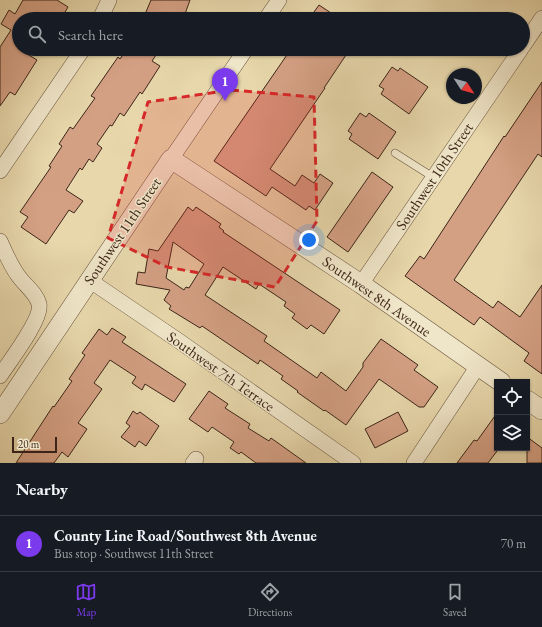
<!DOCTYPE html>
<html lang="en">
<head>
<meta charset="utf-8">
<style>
	:root { --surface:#171b24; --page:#20242c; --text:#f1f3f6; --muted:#9ea1a6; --line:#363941; --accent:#7c3aed }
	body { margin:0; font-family:"EB Garamond",serif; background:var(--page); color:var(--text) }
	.controls { position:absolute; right:12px; bottom:12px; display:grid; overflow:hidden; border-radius:0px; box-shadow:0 1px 3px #0004 }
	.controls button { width:36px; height:36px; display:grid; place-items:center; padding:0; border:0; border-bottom:1px solid var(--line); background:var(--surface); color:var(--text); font:20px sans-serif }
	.compass { position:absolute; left:446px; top:68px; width:36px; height:36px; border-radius:50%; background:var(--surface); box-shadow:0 1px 3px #0004; rotate:126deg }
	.scale { position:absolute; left:12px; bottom:10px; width:45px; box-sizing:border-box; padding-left:4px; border:2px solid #3c2518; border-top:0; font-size:11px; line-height:14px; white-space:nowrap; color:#3c2518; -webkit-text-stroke:3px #efe5c8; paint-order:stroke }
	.you { position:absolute; left:309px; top:240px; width:14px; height:14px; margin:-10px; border:3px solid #fff; border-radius:50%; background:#1a73e8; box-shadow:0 0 0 6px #1a73e833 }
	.badge { display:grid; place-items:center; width:26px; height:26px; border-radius:50%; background:var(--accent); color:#fff; font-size:13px; font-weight:700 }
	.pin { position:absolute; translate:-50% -33px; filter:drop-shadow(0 1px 2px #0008) }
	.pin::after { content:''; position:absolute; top:21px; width:14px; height:12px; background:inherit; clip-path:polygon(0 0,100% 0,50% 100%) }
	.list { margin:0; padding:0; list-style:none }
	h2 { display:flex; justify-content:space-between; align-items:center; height:52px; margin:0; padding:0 16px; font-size:17px }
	h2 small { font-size:13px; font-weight:400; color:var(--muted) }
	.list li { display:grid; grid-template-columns:26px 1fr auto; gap:12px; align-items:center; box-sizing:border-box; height:56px; padding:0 16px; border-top:1px solid var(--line) }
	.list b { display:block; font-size:15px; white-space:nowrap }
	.list p { margin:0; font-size:13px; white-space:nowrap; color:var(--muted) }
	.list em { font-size:13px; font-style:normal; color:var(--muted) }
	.icon { flex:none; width:22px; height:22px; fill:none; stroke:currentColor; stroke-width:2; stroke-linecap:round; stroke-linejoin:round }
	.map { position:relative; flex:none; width:542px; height:463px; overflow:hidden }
	.search { position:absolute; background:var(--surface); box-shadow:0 1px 3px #0004; left:12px; right:12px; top:12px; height:44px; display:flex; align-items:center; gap:10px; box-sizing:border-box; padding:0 14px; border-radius:22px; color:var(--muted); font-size:15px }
	.sheet { height:108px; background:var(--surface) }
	nav { display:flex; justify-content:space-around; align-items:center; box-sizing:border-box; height:56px; border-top:1px solid var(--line); background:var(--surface); font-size:11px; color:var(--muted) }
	nav a { display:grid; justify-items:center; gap:2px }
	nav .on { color:var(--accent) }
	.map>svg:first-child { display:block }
	.building { fill:#d4a084; stroke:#3c2518; fill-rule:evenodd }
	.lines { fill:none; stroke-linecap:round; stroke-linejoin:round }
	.service-casing { stroke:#67523d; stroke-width:8 }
	.minor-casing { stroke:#67523d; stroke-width:16 }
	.tertiary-casing { stroke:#67523d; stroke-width:20 }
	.service { stroke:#efe5c8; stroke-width:7 }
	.minor { stroke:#efe5c8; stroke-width:15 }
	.tertiary { stroke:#efe5c8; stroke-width:19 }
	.marked { fill:#d62828; fill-opacity:0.2; stroke:#d62828; stroke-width:3; stroke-dasharray:8 5; stroke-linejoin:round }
	.labels { text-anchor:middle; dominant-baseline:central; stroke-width:3; stroke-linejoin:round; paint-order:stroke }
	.street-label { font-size:15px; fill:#3c2518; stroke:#efe5c8 }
</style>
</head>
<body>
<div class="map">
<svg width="542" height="463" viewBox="0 0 542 463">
	<rect width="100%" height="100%" fill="#e7d7ab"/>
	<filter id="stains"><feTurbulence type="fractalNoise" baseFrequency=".005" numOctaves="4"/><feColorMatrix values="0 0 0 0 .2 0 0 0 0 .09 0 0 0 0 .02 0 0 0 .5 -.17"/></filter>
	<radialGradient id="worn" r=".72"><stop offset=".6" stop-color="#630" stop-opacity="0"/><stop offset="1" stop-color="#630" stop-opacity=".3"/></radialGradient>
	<path class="building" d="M23,0H57L68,7L61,19H19V49L37,60L15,95L10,92L0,106V47L11,30L1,24L9,10L15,14Z
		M151,0H190L185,14L182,13L180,19H143Z
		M319,5L340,19H309Z
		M127,49H160L152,61L160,66L142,94L140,92L124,116L120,113L112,126L110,125L97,144L102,148L93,162L89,159L82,170L80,168L66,190L83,201L74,213L69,210L46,244L21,227L28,217L20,212L51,167L49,166L62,146L59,144L70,127L73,129L95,98L91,96L118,57L120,59Z
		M291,49H350L324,88H325L270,169L295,186L302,175L314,183L320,174L333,183L315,210L309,206L306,210L272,187L266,196L214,161Z
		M392,67L398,71L400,68L428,87L409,114L381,94L384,89L379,86Z
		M542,82V157L538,154L454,280L493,308L498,301L520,317L542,285V374L524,361L529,353L480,317L474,325L405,276L420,256L424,259L504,136L505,137Z
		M360,113L366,117L369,113L396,132L378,159L349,139L352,134L348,131Z
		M372,172L393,187L348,252L327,237Z
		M188,207L193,211L196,207L221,224L219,227L224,231L223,232L340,310L324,334L311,325L307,329L292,318L295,314L284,306L286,302L259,284L256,289L223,267L205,295L267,336L264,341L317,378L321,372L346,391L363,367V363L381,339L418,365L414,370L438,387L424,407H419L379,379L346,425L325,410L324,411L297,392L298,391L281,379L283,376L260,360L258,364L202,326L200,328L169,309L171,306L164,300L170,290L136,284L138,272L145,273L149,249L158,251ZM173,242L204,264L189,288L186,287L184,290L166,278Z
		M112,328L126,337L122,342L186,384L174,402L145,384L142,390L132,383L136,377L110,360L94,383L102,389L78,423L87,429L68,457L62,452L54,463H16L53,406L54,407L72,381L69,379L85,355L82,353L99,329L107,335Z
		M209,391L228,404L225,408L250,424L248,428L269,441L271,438L306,463H256L241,452L239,454L230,448L234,442L212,427L208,432L189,419Z
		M133,411L137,414L140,412L159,426L146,446L139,441L135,447L121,437L130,426L126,423Z
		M398,412L408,431L375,448L365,429Z
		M497,413V451L488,463H457L474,440L477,441Z
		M527,437L542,448V463H527Z"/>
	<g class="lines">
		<g class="service-casing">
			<path id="service" d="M395,153L433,177"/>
		</g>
		<g class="minor-casing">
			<path id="minor" d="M100,19L109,0
				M266,19L279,0
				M523,46L542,18
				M171,159L246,49
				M0,171L83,49
				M0,241C5,252 10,264 17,274C23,284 36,292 39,304C43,318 9,362 0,376
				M89,280L179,341L353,463
				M361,284L521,49
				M193,463L196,459
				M414,463L478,366"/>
		</g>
		<g class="tertiary-casing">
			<path id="tertiary" d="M527,400L542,410
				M0,414L171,159L361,284L501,382"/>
		</g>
		<use href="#service" class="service"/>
		<use href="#minor" class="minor"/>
		<use href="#tertiary" class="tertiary"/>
	</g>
	<path class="marked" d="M231,90L314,97L317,221L275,287L167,267L108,238L148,102Z"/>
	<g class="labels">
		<g class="street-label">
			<text transform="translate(434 176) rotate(-56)">Southwest 10th Street</text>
			<text transform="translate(122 231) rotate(-56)">Southwest 11th Street</text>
			<text transform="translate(377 296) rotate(35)">Southwest 8th Avenue</text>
			<text transform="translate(221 371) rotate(35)">Southwest 7th Terrace</text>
		</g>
	</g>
	<rect width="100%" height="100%" filter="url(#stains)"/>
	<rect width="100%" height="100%" fill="url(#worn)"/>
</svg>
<div class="controls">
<button><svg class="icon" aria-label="locate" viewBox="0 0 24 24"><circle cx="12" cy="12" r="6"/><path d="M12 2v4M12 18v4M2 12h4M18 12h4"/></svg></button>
<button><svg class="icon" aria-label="layers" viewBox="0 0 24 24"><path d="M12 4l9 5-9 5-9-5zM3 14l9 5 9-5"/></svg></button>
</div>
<svg class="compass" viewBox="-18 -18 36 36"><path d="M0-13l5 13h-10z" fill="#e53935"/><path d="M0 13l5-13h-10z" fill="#9ea1a6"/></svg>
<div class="scale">20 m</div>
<div class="you"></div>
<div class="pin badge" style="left:225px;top:101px">1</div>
<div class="search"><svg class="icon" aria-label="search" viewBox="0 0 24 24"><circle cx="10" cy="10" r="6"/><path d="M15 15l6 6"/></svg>Search here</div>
</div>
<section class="sheet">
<h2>Nearby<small></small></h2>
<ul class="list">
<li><span class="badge">1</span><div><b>County Line Road/Southwest 8th Avenue</b><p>Bus stop · Southwest 11th Street</p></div><em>70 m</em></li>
</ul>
</section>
<nav>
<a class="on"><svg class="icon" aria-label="map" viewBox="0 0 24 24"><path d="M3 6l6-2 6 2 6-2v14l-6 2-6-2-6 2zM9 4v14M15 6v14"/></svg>Map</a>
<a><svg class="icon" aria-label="directions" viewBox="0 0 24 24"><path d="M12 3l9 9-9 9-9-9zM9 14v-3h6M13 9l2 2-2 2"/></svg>Directions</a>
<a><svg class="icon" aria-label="saved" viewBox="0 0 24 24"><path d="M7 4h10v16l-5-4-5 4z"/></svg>Saved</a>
</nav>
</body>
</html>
